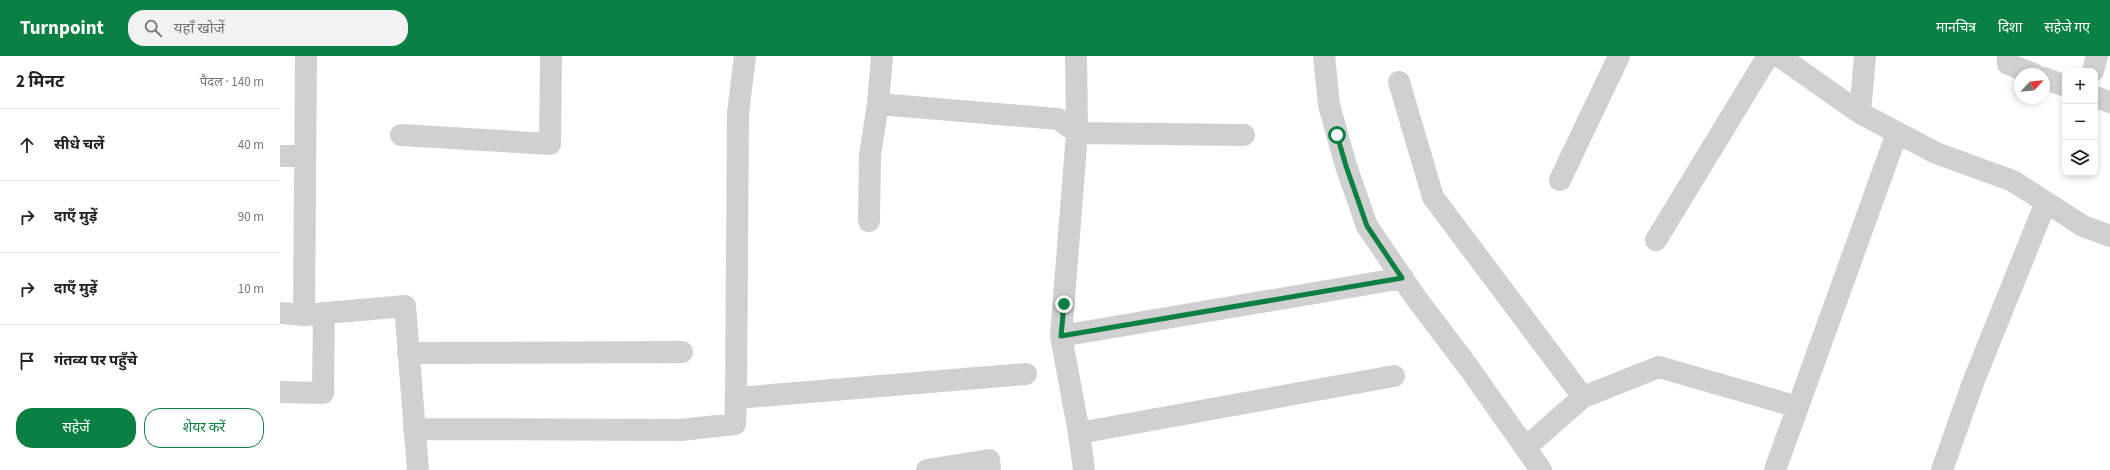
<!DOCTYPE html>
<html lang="hi">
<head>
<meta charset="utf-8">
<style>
	:root { --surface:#fff; --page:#f2f2f2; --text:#222; --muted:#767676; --line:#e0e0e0; --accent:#0b8043 }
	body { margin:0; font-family:"Source Sans 3","Noto Sans Devanagari",sans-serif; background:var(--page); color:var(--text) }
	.controls { position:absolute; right:12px; top:12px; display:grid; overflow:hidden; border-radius:8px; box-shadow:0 2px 6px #0003 }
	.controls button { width:36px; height:36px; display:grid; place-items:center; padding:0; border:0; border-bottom:1px solid var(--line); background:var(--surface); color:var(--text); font:20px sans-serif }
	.compass { position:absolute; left:1734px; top:12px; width:36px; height:36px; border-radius:50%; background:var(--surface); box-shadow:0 2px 6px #0003; rotate:64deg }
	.stop { position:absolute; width:12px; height:12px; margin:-9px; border:3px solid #0b8043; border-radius:50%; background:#fff }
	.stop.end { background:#0b8043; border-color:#fff; box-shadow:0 1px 4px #0008 }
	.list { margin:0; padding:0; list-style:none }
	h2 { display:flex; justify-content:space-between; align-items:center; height:52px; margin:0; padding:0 16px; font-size:17px }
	h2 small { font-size:13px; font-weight:400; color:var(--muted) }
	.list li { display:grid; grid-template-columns:26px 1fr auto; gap:12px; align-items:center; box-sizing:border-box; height:72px; padding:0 16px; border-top:1px solid var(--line) }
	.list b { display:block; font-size:15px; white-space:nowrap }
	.list em { font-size:13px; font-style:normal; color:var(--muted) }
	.actions { display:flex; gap:8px; padding:12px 16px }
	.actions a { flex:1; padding:9px 0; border:1px solid var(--accent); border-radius:16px; text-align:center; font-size:14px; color:var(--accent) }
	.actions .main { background:var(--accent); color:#fff }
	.icon { flex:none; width:22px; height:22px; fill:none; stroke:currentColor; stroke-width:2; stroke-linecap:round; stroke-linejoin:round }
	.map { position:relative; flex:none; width:1830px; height:414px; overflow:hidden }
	header { display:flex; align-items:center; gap:24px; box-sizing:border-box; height:56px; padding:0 20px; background:var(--accent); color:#fff }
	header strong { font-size:19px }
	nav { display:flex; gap:22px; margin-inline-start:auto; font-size:14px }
	.search { width:280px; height:36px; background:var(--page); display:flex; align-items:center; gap:10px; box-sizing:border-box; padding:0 14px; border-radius:16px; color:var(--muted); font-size:15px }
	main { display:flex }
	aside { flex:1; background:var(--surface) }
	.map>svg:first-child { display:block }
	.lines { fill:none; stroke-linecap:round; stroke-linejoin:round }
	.minor { stroke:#d0d0d0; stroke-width:22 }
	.route { stroke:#0b8043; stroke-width:5 }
</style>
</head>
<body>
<header>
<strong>Turnpoint</strong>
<div class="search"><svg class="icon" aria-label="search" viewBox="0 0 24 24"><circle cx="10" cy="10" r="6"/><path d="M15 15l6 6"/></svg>यहाँ खोजें</div>
<nav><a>मानचित्र</a><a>दिशा</a><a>सहेजे गए</a></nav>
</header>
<main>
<aside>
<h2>2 मिनट<small>पैदल · 140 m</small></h2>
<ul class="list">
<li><svg class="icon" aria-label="ahead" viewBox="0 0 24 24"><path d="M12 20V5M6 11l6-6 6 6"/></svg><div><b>सीधे चलें</b></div><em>40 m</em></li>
<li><svg class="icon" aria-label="right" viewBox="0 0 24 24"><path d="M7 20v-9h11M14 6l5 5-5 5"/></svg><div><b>दाएँ मुड़ें</b></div><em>90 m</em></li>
<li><svg class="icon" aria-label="right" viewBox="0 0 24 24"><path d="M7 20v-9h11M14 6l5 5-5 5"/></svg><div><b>दाएँ मुड़ें</b></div><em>10 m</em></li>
<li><svg class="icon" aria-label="arrive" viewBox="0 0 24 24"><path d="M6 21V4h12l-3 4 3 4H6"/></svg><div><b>गंतव्य पर पहुँचे</b></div></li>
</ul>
<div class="actions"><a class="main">सहेजें</a><a>शेयर करें</a></div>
</aside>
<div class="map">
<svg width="1830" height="414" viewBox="0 0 1830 414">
	<rect width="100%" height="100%" fill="#fff"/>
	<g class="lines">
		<path class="minor" d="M26,0L24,259L125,250L138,414
			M796,0L797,77L964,79
			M1044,0L1049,49L1066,110L1087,170L1136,242L1189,312L1261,414
			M1499,0L1580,57L1656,97L1733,125L1803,170L1830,180
			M1728,0V8L1754,18
			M1813,15L1817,0
			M1764,22L1785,30
			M1119,26L1153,141L1303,341
			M1815,41L1830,46
			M598,48L778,63L797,77L781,280L1123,222
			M1580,57L1585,0
			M121,79L270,88L271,0
			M0,100H25
			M1280,124L1339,0
			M589,165L590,99L598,48L602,0
			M1376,184L1488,0
			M0,257L24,259
			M781,280L799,377L1114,320
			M128,297L402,296
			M0,336L43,337L44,257
			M456,342L458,57L465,0
			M134,373L400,374L455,368L456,342L746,318
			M799,377L804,414
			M1245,392L1303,341L1379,311L1518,351
			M647,414L709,404L710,414
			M1495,414L1617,77
			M1662,414L1694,324L1766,146"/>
	</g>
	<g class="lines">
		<path class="route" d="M784,248L781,280L1122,222L1087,170L1066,110L1057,79"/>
	</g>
</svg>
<div class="controls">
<button>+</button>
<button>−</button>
<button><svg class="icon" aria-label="layers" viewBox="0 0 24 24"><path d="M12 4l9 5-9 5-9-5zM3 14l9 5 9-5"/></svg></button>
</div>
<svg class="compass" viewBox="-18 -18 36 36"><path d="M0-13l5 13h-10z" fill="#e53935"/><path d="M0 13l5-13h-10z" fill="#767676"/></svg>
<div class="stop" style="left:1057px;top:79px"></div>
<div class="stop end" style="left:784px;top:248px"></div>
</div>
</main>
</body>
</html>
